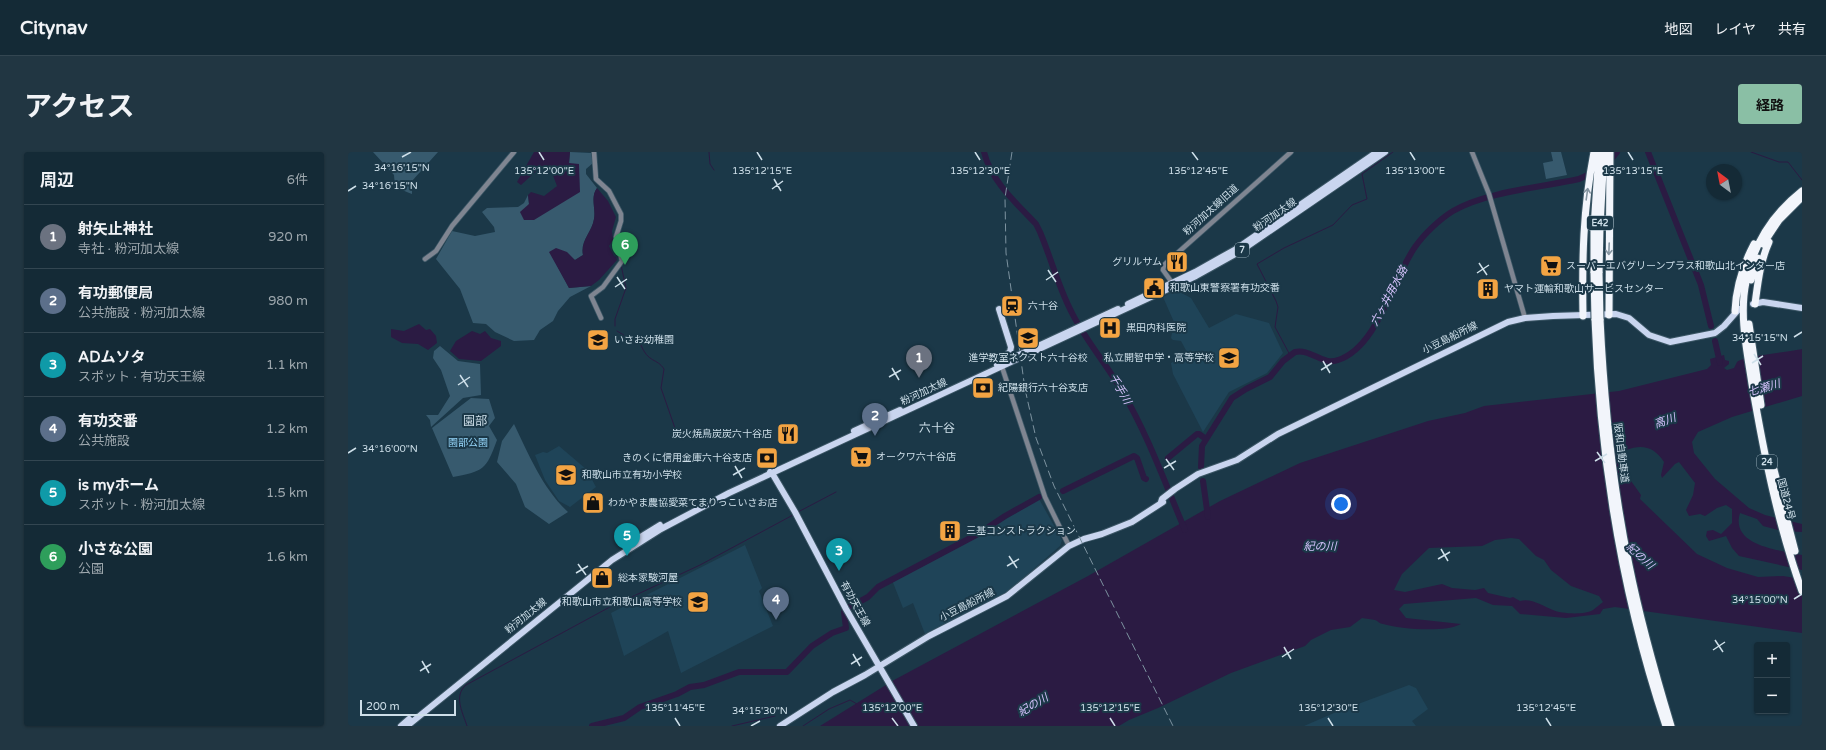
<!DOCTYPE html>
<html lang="ja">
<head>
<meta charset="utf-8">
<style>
	:root { --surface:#142a36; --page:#213642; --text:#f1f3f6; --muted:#9da7ad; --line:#334651; --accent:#8abfa5 }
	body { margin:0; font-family:"Varela Round","Noto Sans JP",sans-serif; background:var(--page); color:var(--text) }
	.controls { position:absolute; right:12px; bottom:12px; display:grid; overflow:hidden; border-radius:4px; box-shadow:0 1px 3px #0004 }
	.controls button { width:36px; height:36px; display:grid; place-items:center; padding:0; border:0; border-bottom:1px solid var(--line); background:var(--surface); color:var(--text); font:20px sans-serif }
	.compass { position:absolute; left:1358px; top:12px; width:36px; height:36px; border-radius:50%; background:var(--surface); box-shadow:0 1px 3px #0004; rotate:328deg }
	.scale { position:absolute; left:12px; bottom:10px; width:96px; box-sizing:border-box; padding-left:4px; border:2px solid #cedfe9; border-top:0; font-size:11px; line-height:14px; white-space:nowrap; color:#cedfe9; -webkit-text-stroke:3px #1b3848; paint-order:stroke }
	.you { position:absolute; left:993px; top:352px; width:14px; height:14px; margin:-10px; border:3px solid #fff; border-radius:50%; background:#1a73e8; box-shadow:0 0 0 6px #1a73e833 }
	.badge { display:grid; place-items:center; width:26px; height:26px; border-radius:50%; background:var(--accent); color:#fff; font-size:13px; font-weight:700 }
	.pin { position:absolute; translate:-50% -33px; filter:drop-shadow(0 1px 2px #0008) }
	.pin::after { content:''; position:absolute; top:21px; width:14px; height:12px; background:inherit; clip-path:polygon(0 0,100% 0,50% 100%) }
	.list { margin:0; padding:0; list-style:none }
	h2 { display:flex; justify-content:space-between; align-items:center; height:52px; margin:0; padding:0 16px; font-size:17px }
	h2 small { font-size:13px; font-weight:400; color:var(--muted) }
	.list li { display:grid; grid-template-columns:26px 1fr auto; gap:12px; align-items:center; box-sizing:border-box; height:64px; padding:0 16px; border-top:1px solid var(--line) }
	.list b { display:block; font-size:15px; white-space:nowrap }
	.list p { margin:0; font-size:13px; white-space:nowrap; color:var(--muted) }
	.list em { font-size:13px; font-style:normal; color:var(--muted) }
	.map { position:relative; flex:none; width:1454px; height:574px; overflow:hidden; border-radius:4px }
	header { display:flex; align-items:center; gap:24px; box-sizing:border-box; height:56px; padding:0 20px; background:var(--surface); border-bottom:1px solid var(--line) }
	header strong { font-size:19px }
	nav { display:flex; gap:22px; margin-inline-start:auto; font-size:14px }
	.intro { display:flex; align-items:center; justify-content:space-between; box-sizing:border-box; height:96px; padding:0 24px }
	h1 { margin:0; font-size:28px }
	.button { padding:10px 18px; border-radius:4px; background:var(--accent); color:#111; font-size:14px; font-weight:700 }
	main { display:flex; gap:24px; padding:0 24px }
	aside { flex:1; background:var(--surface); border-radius:4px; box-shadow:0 1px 3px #0004 }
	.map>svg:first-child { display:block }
	.built { fill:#1f4458 }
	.green { fill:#375a6e }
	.water { fill:#2b1b43; fill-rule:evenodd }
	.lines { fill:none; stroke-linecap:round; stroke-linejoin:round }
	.stream { stroke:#2b1b43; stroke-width:1 }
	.river { stroke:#2b1b43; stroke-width:6 }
	.minor-casing { stroke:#3b5665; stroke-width:6 }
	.major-casing { stroke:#3b5665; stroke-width:8 }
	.highway-casing { stroke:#3b5665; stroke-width:9 }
	.minor { stroke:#7f8591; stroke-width:4.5 }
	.major { stroke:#c9d5ef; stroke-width:6 }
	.highway { stroke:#f2f5fb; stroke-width:7 }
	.rail { stroke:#7d93a0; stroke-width:1; stroke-dasharray:8 4; stroke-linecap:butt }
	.highway-bridge-casing { stroke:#3b5665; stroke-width:9; stroke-linecap:butt }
	.highway-bridge { stroke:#f2f5fb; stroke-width:7 }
	.oneway { stroke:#8696a2 }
	.ticks { fill:none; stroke:#cedfe9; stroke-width:1.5 }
	.labels { text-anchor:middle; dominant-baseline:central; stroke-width:4; stroke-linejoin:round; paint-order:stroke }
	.shield { fill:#1b3848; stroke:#98adb9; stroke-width:1 }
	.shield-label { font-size:9px; font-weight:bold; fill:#cedfe9 }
	.street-label { font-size:10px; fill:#cedfe9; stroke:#1b3848 }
	.poi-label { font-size:10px; fill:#cedfe9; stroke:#1b3848; text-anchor:start }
	.park-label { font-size:10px; fill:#96d6fa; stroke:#1b3848 }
	.water-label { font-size:11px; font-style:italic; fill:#d6c3fd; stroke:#1b3848 }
	.quarter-label { font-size:12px; fill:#cedfe9; stroke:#1b3848 }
	.ticks-label { font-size:10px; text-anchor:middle; fill:#cedfe9; stroke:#1b3848; stroke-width:4; stroke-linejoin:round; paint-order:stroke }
</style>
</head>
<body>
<header>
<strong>Citynav</strong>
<nav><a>地図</a><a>レイヤ</a><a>共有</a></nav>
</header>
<div class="intro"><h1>アクセス</h1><a class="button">経路</a></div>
<main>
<aside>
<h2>周辺<small>6件</small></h2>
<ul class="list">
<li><span class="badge" style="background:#6b7280">1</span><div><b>射矢止神社</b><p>寺社 · 粉河加太線</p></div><em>920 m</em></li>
<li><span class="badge" style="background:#5c6f8a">2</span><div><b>有功郵便局</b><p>公共施設 · 粉河加太線</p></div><em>980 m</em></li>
<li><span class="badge" style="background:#0f9aa8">3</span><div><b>ADムソタ</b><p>スポット · 有功天王線</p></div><em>1.1 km</em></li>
<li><span class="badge" style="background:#5c6f8a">4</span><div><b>有功交番</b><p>公共施設</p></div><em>1.2 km</em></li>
<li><span class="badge" style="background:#0f9aa8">5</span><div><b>is myホーム</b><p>スポット · 粉河加太線</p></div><em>1.5 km</em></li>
<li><span class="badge" style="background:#2e9e5b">6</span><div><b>小さな公園</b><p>公園</p></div><em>1.6 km</em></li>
</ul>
</aside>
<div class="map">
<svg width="1454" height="574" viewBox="0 0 1454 574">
	<rect width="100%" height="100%" fill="#1b3848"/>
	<path class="built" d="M828,138L843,146L861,176L888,162L921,171L935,201L919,221L881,240L855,280L825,222L823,211L840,202L833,189L825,188L823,186L826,170L815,145Z
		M211,294L238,317L248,335L222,355L211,349L197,328L187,303L195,300L199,301Z
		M691,347L714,388L712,394L659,440L577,482L565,451L555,456L544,428L571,416L627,386Z
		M397,393L414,436L411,439L425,474L333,521L320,479L276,504L263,461Z
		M1061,533L1068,536L1080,557L1064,569L1068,574H956L986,561Z"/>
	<path class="green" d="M25,0H90L64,29V42C53,38 46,35 46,23Z
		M222,0L243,1L245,11L238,17V22L249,36C242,46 248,56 246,67C244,80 232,89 235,103L227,108L202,100L221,136L243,134L222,145L210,159L205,169L192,178L186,188L166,189L147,180L138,172L125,171L112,137L88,107L104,79L127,84L147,80L146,75L134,60L139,56L170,55L176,51L180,43L181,52L176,68L231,12H221Z
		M1203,0H1213L1219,23L1198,27L1195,11L1205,9Z
		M92,194L110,209L132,212L133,243L115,246L83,275L82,268L78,263H90L102,244L93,218L85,206L86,199Z
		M123,246L141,247L147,266L141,274L149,288C138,318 136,319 105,325L84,276Z
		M166,272C181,303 195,337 220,360L201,372L177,355L168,332L149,310L154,289Z"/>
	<path class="water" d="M186,0H222L221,11L231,12L232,40L186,68H176L172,60L181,52L180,43L183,40L196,44L209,34L204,21L194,14L173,33L169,30Z
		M249,36L260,49L268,65L264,79L265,88L261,94L266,104L268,105L269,108L251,128L243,134L221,136L201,100L208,96L219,100L227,108L235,103C232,89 244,80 246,67C248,56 242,45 249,36Z
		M71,172L78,178L82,177L88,184L89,191L80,198L70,192L54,191L43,185V177L56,179Z
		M124,179L132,182L137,179L143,186L153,189V194L133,209L111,207L102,199L108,189Z
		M1454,197V244L1384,265L1350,280L1344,290L1346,301L1367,327L1401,356L1417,363L1454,372V380L1434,379L1415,374L1409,367L1392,361C1382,394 1432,398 1454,403V418L1391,404L1384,396L1378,384L1361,389L1358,384L1359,379L1365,378L1373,382L1384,371V357L1378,353L1369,356L1357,364L1352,362L1341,364L1338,358L1345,343L1347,331L1331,310L1327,312L1314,326L1313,323L1316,310C1306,295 1295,292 1278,298C1269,315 1284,329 1293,343L1292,347L1349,402L1379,416L1410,425L1435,424L1454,427V481L1267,455L1255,457L1252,462L1218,466L1172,462L1164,454L1145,453L1128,446L1056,452L1051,457L1058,466L1113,472C1097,481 1052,477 1035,472C1032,472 1030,469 1027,468C1023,467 1018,467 1014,466L1002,475L983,478L963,488L957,494L883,521L810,556L781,568L771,574H472L546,528L740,424L872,349L952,311L1080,269L1117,261L1136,254L1271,239L1359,217L1363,213L1362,207L1376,203L1377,208L1381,209V212L1376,216L1379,218L1386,216C1387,214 1388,212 1389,210C1396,204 1442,200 1454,197ZM1163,386L1171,387L1188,404L1196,408L1203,418L1223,434L1251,444L1255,450C1252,452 1249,455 1245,458C1238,463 1213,462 1205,458C1194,454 1184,446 1172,449L1165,445L1162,446L1140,441L1136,436L1127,438L1104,436L1094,432L1057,440L1046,438L1054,422L1081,396L1134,394L1147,388Z"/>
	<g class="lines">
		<path class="stream" d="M361,0L362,12L366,18
			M1403,0L1431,10H1440L1454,28
			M1301,1L1303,0
			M267,174V167L278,136L273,113
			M269,179L279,185L283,190L291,191
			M293,193C300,211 309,206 316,217L313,236L328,279
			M942,203L927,175L930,155L928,149L909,112L936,96L985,73L1004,53L1019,47L1014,22L1045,0
			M450,360L488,340
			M119,574C115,561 105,544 118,533L260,456L352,413L445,363
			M384,574L427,564
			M455,574L481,557L502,548L509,552"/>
		<path class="river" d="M636,0C643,29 668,51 688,72L692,80C703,106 710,134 723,159C737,188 758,211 774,239C800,283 817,331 837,378
			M1300,0L1353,133L1363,174
			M1260,11L1269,0
			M1367,189L1372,211
			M820,306L849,282H851L858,287
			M853,315L854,294L884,246L898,237L922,225L935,209L947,200C962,196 975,214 990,208C1030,195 1045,126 1067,95C1076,82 1092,67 1105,59C1137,40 1194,35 1231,27L1244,21
			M855,329L860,365
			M715,339L786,304L789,306L796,326L798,327
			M500,456L520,445L530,435L630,382L657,364L691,345
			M244,574L276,566L292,555L329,542L342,535L356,533L391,520H439L464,494L484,481L498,476L496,460"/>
		<g class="minor-casing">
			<path id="minor" d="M246,0L248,27L261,39L273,62V69L268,85L274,109L255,135L243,144L253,166
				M1124,0L1141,42L1177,166
				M77,107L88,99L104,74L166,0
				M825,132L815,118L816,113L943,0
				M654,215L697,345L721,394"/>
		</g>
		<g class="major-casing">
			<path id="major" d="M780,152L847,120L888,97L1029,0
				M1405,152L1415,150L1454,156
				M651,157L663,195L662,200L652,207L653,214
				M649,213L770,157
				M506,279L552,258
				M422,320L424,321L447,360L498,457L566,574
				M813,350L814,347L827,337L850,322L889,308L930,282L1160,170L1177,166L1205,164L1268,162L1281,166L1301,183L1322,190L1367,181L1376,174L1391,157
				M286,389L312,373
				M53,574L61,567
				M59,574L264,408L313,377L381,341L848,124L891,100L1037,0
				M432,574L485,540L517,523L581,484L659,444L721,394L736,387L754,382L784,370L815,350"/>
		</g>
		<g class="highway-casing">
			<path id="highway" d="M1454,39C1425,62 1405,93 1398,130C1391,163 1399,199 1404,232C1416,302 1430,373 1454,439
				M1415,92L1431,68L1454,45
				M1246,121V76L1251,0
				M1251,121L1252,74L1256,0
				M1403,128L1410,106
				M1407,152C1410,130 1412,110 1421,90
				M1387,159C1388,136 1395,113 1406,92
				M1261,163L1262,0
				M1235,164C1234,107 1235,57 1246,0
				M1247,167C1252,305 1274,443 1318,574
				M1252,167C1256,250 1264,332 1281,413C1292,468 1307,521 1323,574
				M1401,172L1413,253
				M1425,314L1447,399"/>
		</g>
		<use href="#minor" class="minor"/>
		<use href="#major" class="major"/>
		<use href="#highway" class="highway"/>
		<path class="rail" d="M664,0L657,46L658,101L677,237L688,286L706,334L825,574"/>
		<g class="highway-bridge-casing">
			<path id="highway-bridge" d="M1246,121L1247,167
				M1251,121L1252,167"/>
		</g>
		<use href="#highway-bridge" class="highway-bridge"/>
	</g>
	<defs><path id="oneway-shaft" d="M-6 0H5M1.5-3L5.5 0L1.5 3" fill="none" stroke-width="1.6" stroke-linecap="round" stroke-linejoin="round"/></defs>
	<g class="oneway">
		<use href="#oneway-shaft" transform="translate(1239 42) rotate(-82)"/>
		<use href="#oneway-shaft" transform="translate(1261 97) rotate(92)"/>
	</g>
	<path class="ticks" d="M191,0L196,8M409,0L414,8M627,0L632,8M844,0L850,8M1062,0L1067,8M1280,0L1285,8M54,5L63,0M426,27L433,39M424,37L435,29M0,39L8,34M1131,111L1139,123M700,118L708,130M1129,121L1141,113M269,125L277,137M698,128L710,120M267,135L279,127M1446,185L1454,180M1406,202L1413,213M975,209L982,221M1404,211L1415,204M544,216L551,228M973,218L984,211M112,223L120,235M541,225L553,218M110,233L122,225M1249,300L1257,311M0,301L8,296M818,307L826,318M1247,309L1259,302M387,314L394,326M816,316L828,309M385,323L397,316M1093,397L1100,409M661,404L669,416M1090,407L1102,400M230,412L238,423M659,414L671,407M228,421L240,414M1446,447L1454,442M1367,488L1375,500M936,495L943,507M1365,498L1377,490M505,502L512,514M934,505L946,497M74,509L81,521M503,512L514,505M72,519L83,512M327,566L332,574M544,566L550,574M762,566L767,574M980,566L985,574M1198,566L1203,574M403,574L412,569"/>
	<defs>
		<g id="restaurant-square" transform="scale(1.15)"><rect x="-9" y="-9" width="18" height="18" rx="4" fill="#f3a443" stroke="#1b3848"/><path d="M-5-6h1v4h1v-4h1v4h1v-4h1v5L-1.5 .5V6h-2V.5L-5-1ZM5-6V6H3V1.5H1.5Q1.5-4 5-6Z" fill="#111"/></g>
		<g id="supermarket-square" transform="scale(1.15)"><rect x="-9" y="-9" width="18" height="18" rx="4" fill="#f3a443" stroke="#1b3848"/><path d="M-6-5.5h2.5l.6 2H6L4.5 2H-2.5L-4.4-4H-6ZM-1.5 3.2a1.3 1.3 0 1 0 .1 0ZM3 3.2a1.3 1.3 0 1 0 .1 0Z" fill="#111"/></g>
		<g id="civic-square" transform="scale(1.15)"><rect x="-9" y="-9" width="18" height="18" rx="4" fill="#f3a443" stroke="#1b3848"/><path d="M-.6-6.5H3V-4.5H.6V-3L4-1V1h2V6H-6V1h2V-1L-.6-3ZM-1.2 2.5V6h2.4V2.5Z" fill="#111"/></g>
		<g id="building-square" transform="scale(1.15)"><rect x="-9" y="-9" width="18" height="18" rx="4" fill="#f3a443" stroke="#1b3848"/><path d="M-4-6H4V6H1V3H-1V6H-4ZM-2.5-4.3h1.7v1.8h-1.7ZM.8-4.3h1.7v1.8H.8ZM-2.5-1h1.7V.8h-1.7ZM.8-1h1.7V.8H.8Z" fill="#111"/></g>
		<g id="station-square" transform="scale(1.15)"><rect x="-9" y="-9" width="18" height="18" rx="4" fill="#f3a443" stroke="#1b3848"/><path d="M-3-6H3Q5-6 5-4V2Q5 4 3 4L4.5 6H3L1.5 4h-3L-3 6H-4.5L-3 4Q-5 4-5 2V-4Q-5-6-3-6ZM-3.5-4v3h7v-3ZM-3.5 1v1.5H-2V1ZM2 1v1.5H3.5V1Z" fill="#111"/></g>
		<g id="hospital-square" transform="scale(1.15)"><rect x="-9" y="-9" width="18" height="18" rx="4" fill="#f3a443" stroke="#1b3848"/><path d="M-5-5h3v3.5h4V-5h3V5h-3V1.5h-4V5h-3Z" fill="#111"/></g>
		<g id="school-square" transform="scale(1.15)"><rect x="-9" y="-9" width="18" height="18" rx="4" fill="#f3a443" stroke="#1b3848"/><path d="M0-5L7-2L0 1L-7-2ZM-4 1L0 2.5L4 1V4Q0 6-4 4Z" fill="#111"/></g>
		<g id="bank-square" transform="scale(1.15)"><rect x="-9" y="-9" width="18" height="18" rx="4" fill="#f3a443" stroke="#1b3848"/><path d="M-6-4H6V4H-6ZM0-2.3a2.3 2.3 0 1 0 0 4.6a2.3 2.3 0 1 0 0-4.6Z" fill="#111"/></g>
		<g id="shop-square" transform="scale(1.15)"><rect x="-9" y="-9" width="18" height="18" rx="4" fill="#f3a443" stroke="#1b3848"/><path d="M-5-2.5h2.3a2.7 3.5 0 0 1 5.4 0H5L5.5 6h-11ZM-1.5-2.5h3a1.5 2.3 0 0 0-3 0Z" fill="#111"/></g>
	</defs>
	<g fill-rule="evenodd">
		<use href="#restaurant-square" x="829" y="110"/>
		<use href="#supermarket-square" x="1203" y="114"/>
		<use href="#civic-square" x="806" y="136"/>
		<use href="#building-square" x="1140" y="137"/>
		<use href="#station-square" x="664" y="154"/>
		<use href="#hospital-square" x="762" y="176"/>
		<use href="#school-square" x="680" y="186"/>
		<use href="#school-square" x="250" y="188"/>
		<use href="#school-square" x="881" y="206"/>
		<use href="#bank-square" x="635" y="236"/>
		<use href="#restaurant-square" x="440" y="282"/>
		<use href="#supermarket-square" x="513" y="305"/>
		<use href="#bank-square" x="419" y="306"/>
		<use href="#school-square" x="218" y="323"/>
		<use href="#shop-square" x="245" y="351"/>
		<use href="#building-square" x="602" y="379"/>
		<use href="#shop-square" x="254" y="426"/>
		<use href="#school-square" x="350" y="450"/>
	</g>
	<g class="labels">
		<g class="shield">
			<rect x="1239" y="64" width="26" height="14" rx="3"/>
			<rect x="887" y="91" width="14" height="14" rx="3"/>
			<rect x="1409" y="303" width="20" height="14" rx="3"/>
		</g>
		<g class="shield-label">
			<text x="1252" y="71">E42</text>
			<text x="894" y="98">7</text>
			<text x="1419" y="310">24</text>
		</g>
		<g class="street-label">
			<text transform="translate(863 58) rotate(-42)">粉河加太線旧道</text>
			<text transform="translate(927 63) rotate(-35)">粉河加太線</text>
			<text transform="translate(1102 186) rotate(-26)">小豆島船所線</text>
			<text transform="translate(576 240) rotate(-25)">粉河加太線</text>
			<text transform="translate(1273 301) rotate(83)">阪和自動車道</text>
			<text transform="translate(1438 347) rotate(75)">国道24号</text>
			<text transform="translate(507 452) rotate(61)">有功天王線</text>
			<text transform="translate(619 453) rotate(-27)">小豆島船所線</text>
			<text transform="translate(178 464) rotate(-39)">粉河加太線</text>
		</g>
		<g class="poi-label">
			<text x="814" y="110" text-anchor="end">グリルサム</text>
			<text x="1218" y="114">スーパーエバグリーンプラス和歌山北インター店</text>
			<text x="822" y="136">和歌山東警察署有功交番</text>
			<text x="1156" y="137">ヤマト運輸和歌山サービスセンター</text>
			<text x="680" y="154">六十谷</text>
			<text x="778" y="176">黒田内科医院</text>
			<text x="266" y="188">いさお幼稚園</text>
			<text x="680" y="206" text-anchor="middle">進学教室ネクスト六十谷校</text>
			<text x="866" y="206" text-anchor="end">私立開智中学・高等学校</text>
			<text x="650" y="236">紀陽銀行六十谷支店</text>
			<text x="424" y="282" text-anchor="end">炭火焼鳥炭炭六十谷店</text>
			<text x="528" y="305">オークワ六十谷店</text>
			<text x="404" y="306" text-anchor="end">きのくに信用金庫六十谷支店</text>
			<text x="234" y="323">和歌山市立有功小学校</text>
			<text x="260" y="351">わかやま農協愛菜てまりっこいさお店</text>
			<text x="618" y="379">三基コンストラクション</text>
			<text x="270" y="426">総本家駿河屋</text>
			<text x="334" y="450" text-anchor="end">和歌山市立和歌山高等学校</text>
		</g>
		<g class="park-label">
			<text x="120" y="291">園部公園</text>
		</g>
		<g class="water-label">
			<text transform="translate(1041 144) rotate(-62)">六ヶ井用水路</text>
			<text transform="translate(1416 236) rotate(-16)">七瀬川</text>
			<text transform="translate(772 237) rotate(60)">千手川</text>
			<text transform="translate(1317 269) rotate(-20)">高川</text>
			<text x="972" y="394">紀の川</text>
			<text transform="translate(1292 404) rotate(42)">紀の川</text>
			<text transform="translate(685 553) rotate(-31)">紀の川</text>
		</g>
		<g class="quarter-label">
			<text x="127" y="269">園部</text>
			<text x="589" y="276">六十谷</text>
		</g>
	</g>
	<g class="ticks-label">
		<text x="54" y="19">34°16'15"N</text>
		<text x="414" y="22">135°12'15"E</text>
		<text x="196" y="22">135°12'00"E</text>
		<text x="632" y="22">135°12'30"E</text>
		<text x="850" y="22">135°12'45"E</text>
		<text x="1067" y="22">135°13'00"E</text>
		<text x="1285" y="22">135°13'15"E</text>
		<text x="42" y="37">34°16'15"N</text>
		<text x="1412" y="189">34°15'15"N</text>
		<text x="42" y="300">34°16'00"N</text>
		<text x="1412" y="451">34°15'00"N</text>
		<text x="327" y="559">135°11'45"E</text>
		<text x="544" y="559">135°12'00"E</text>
		<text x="762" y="559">135°12'15"E</text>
		<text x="980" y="559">135°12'30"E</text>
		<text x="1198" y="559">135°12'45"E</text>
		<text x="412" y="562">34°15'30"N</text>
	</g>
</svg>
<div class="controls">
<button>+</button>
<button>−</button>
</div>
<svg class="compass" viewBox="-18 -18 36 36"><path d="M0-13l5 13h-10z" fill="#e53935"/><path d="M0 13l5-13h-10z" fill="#9da7ad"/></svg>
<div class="scale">200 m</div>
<div class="you"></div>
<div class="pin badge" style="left:571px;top:226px;background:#6b7280">1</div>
<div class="pin badge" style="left:527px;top:284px;background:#5c6f8a">2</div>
<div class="pin badge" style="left:491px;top:419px;background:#0f9aa8">3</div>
<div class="pin badge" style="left:428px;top:468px;background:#5c6f8a">4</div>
<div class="pin badge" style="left:279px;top:404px;background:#0f9aa8">5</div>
<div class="pin badge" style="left:277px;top:113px;background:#2e9e5b">6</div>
</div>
</main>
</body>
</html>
